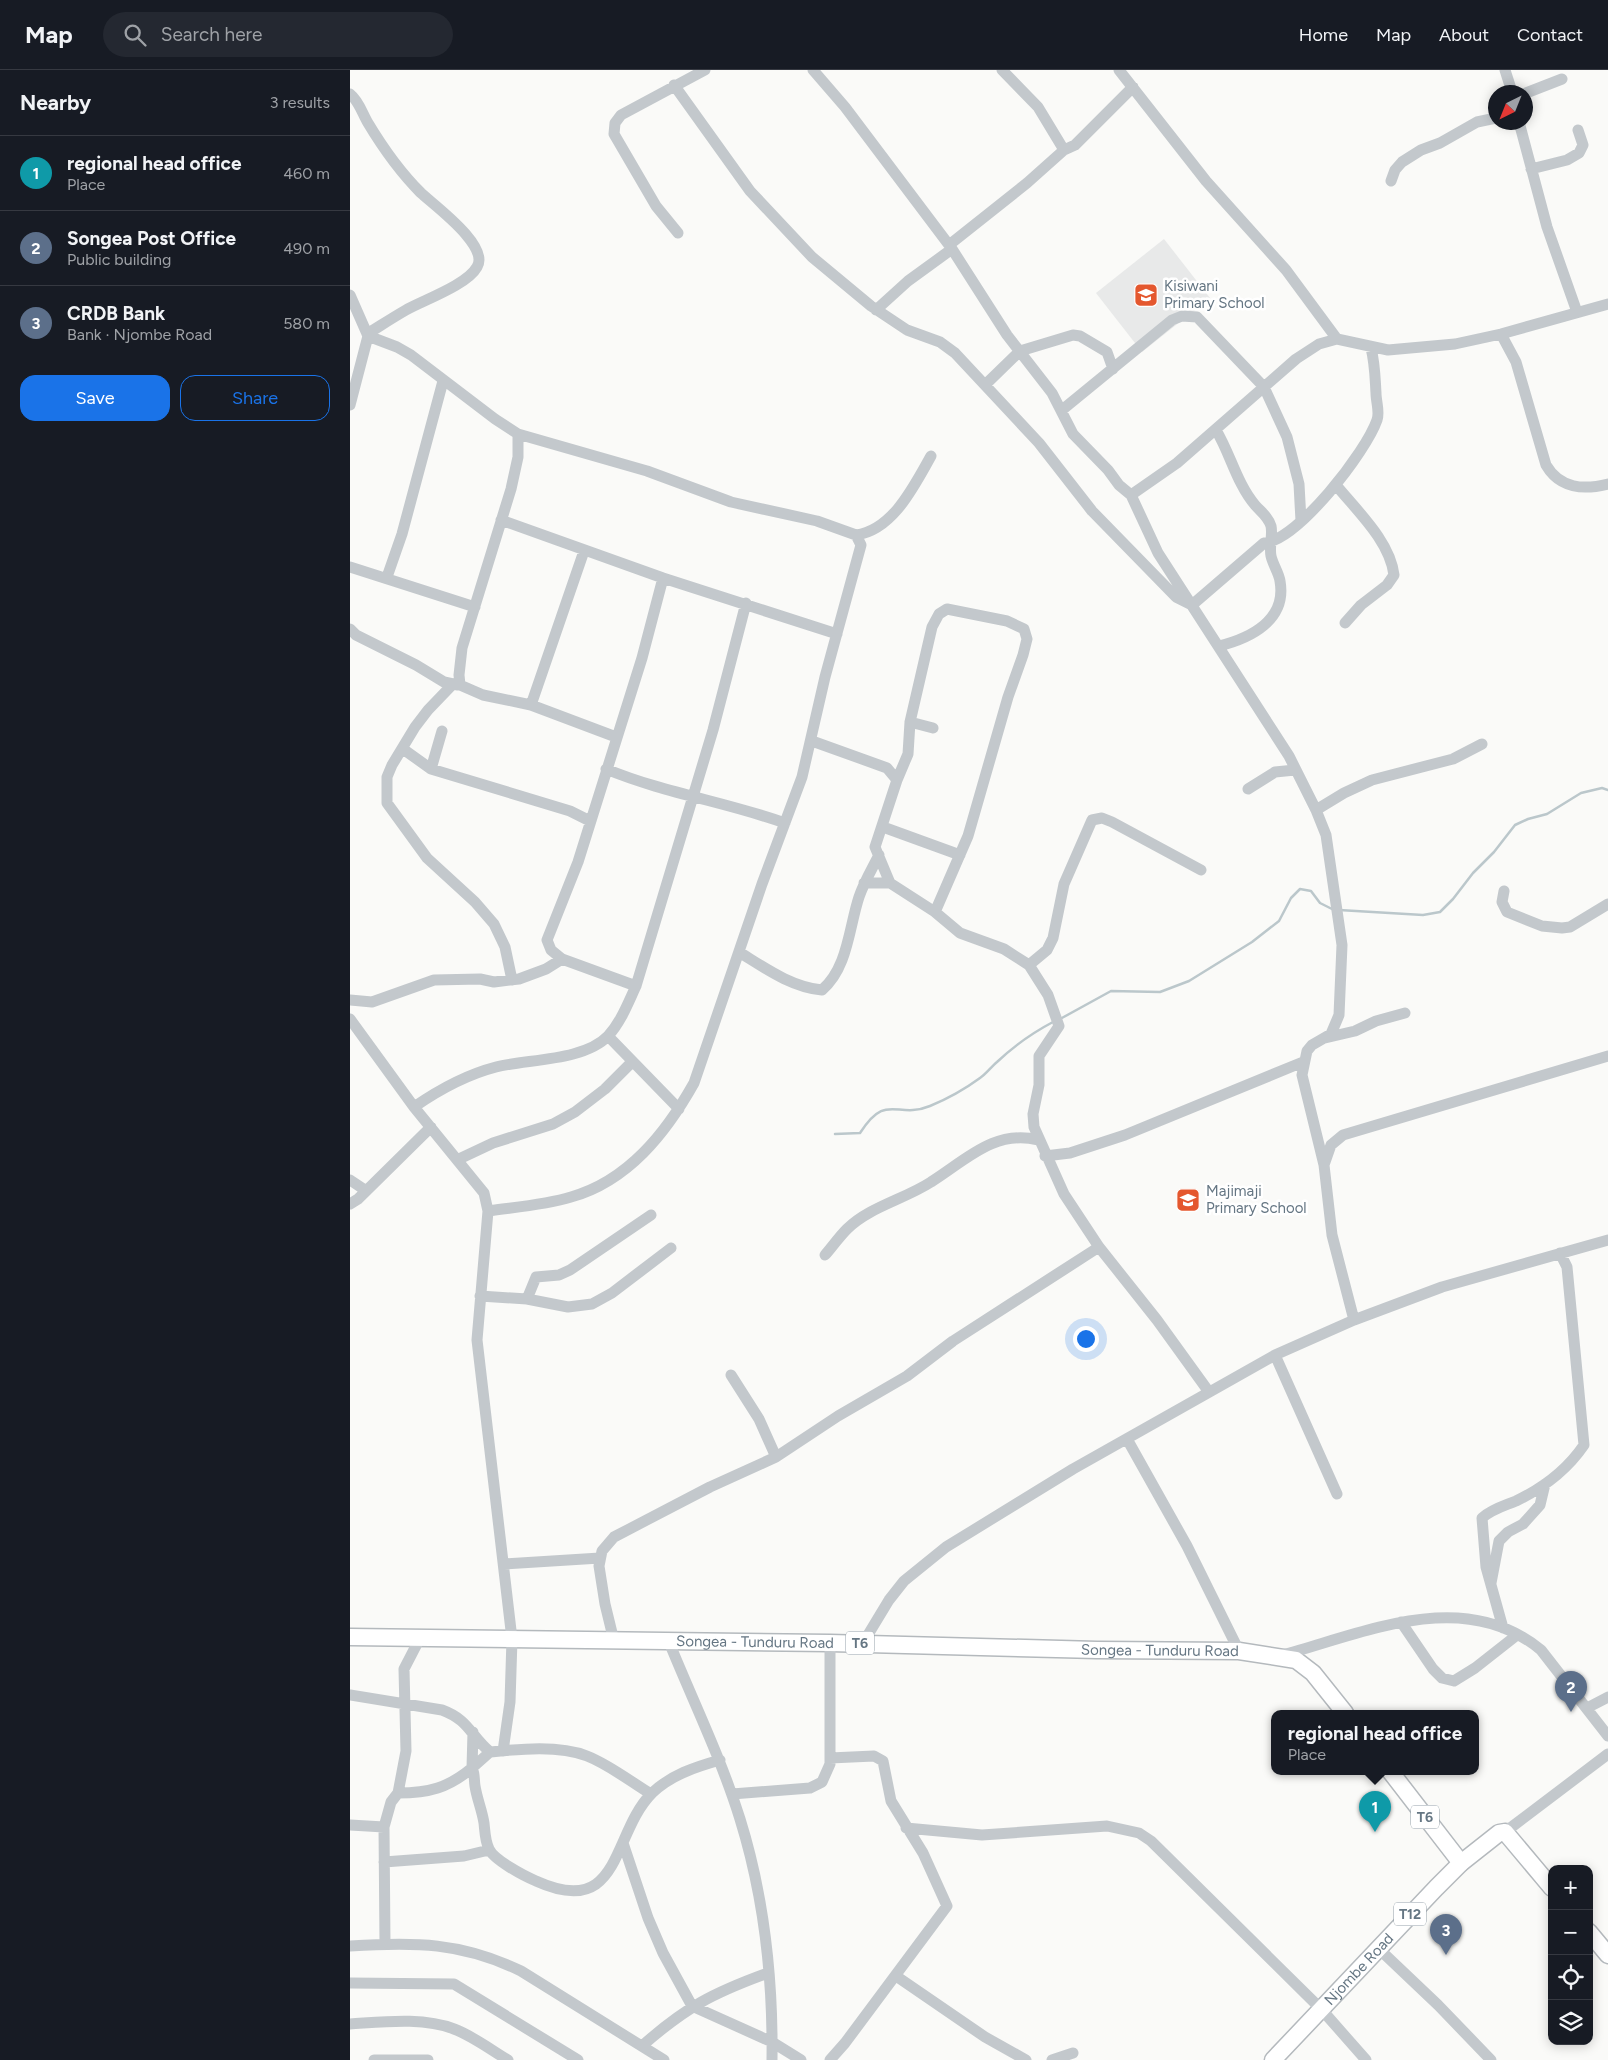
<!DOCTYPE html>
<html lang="en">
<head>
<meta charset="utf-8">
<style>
	:root { --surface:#171b24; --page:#242831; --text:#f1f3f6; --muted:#9ea1a6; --line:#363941; --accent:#1a73e8 }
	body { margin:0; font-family:Figtree,sans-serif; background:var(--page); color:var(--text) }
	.controls { position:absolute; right:15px; bottom:15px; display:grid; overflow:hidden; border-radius:10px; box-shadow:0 2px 12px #0003 }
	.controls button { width:45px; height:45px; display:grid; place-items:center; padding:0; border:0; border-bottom:1px solid var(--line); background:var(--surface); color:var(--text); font:25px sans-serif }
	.compass { position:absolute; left:1138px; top:15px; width:45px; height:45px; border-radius:50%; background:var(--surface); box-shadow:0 2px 12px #0003; rotate:223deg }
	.you { position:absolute; left:735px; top:1268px; width:18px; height:18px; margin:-12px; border:4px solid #fff; border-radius:50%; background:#1a73e8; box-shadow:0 0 0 8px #1a73e833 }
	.badge { display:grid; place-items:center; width:32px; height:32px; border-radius:50%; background:var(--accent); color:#fff; font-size:16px; font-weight:700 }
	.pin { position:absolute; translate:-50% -41px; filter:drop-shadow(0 1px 2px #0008) }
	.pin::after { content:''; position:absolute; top:26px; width:18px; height:15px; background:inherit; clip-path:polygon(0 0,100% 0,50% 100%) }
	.popup { position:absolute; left:921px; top:1640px; width:208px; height:65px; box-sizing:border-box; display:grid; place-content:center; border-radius:10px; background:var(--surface); filter:drop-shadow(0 1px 4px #0005); font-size:16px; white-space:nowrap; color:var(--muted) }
	.popup b { font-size:19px; color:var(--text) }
	.popup::after { content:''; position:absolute; left:50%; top:100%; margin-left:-10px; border:10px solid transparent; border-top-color:var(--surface) }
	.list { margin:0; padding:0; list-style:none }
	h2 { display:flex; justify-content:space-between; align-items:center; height:65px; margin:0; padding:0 20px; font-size:21px }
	h2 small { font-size:16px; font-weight:400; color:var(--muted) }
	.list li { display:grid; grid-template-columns:32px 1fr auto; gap:15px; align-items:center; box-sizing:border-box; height:75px; padding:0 20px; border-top:1px solid var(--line) }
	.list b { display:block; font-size:19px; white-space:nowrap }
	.list p { margin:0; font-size:16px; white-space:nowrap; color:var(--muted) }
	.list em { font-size:16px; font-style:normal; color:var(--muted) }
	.actions { display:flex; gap:10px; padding:15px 20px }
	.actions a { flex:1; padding:11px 0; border:1px solid var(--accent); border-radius:15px; text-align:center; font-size:18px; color:var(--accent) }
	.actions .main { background:var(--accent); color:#fff }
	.icon { flex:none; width:28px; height:28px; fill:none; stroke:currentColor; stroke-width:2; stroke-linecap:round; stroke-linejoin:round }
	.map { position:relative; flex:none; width:1258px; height:1990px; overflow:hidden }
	header { display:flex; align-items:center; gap:30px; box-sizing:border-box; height:70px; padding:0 25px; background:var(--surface); border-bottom:1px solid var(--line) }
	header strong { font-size:24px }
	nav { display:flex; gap:28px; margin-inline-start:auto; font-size:18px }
	.search { width:350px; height:45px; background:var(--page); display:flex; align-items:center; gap:12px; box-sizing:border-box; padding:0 18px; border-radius:28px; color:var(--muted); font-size:19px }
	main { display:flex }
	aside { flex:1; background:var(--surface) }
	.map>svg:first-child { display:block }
	.built { fill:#e8e9e9 }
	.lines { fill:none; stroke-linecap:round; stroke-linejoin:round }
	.stream { stroke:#bbc7cb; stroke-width:2.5 }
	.highway-casing { stroke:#b4b9bd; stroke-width:19 }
	.minor { stroke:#c3c8cc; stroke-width:11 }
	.highway { stroke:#fff; stroke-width:16 }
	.labels { text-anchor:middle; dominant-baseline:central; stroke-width:5; stroke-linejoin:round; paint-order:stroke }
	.shield { fill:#fff; stroke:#939fa8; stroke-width:1 }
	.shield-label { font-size:14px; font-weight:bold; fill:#657683 }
	.poi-label { font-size:15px; fill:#657683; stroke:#fff; text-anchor:start }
	.street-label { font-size:15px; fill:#657683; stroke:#fff }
</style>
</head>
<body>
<header>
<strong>Map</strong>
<div class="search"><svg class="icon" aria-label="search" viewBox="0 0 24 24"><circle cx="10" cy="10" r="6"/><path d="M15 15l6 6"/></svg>Search here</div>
<nav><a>Home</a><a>Map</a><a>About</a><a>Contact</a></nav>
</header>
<main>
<aside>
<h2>Nearby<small>3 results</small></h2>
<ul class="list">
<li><span class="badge" style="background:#0f9aa8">1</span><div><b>regional head office</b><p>Place</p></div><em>460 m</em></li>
<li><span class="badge" style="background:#5c6f8a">2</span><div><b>Songea Post Office</b><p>Public building</p></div><em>490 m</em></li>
<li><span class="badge" style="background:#5c6f8a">3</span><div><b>CRDB Bank</b><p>Bank · Njombe Road</p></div><em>580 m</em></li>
</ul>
<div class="actions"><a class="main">Save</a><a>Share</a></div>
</aside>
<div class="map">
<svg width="1258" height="1990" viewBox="0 0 1258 1990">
	<rect width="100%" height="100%" fill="#fafaf8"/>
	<path class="built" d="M814,169L860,228L792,282L746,223Z"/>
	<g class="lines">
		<path class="stream" d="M989,840L1073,845L1090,842L1103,829L1123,803L1144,782L1165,755L1178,749L1197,744L1231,723L1252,718L1258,720
			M710,949L761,921L810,922L839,911L902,872L929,851L941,828L950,819L961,821L970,833L984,840
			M485,1064L510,1063C537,1021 546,1050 580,1036C597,1029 615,1019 630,1008C636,1004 641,997 647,992C664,976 682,963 703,952"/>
		<g class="highway-casing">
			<g id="highway">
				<path id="s1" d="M0,1567L480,1573L747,1580L889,1581L946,1590L963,1603L995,1643"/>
				<path d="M1040,1701L1111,1793"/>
				<path d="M1239,1862L1258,1885"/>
				<path id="s2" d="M923,1990L1086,1818L1111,1793L1149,1763L1155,1762L1202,1818"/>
			</g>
		</g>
		<path class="minor" d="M463,0L495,37L602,179L657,265L702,323L723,364L758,400L769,415L781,425L808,483L939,686L966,740L976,765L992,875L989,945L981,964L962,975L957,981L952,1005L974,1095L982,1165L1004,1250
			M652,0L688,37L714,80
			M769,0L856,111L936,200L987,269
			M1155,0L1162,22
			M324,15L400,121L462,187L521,236L557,260L590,272L605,283L689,373L742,441L826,527L842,535L914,473C948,470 1016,382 1027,350C1030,342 1026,332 1026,323C1025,307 1025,294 1021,278
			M1176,23L1212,9
			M0,24C9,31 12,43 18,53C33,78 50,102 71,123C85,136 140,176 127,197C117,215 74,230 56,240C42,248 30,256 17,264
			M1169,52L1197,157L1227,242
			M1181,99L1217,90L1229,83L1233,75L1228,60
			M1041,111L1045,100L1052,92L1071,80L1090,73L1127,52L1146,48
			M328,163L306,136L264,64L265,53L271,45L355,0
			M599,175L677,113L714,80L725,75L783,17
			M0,225L18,266L0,335
			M526,240L558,211L602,179
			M1151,264L1166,292L1196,395C1210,419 1234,420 1258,414
			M18,266L47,277L61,285L145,349L168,364L297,401L381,432L467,451L506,465L511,475L475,607L452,707L412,814L344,1013C316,1063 278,1111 221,1127C195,1135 166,1137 138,1141
			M636,314L670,281L723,265L730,266L757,282L763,299
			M712,340L822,250L832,246L847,247L914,317L937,367L949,414L951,451
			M866,360C880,383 887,414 905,435C911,442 918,446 921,456C923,465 919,476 921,486C923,495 929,503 930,511C937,550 901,568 869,576
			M168,364V387L161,419L112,578L109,605L110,615L133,625L181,635L266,667
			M986,415C1007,441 1040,471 1044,505L1037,515L1011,535L995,553
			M781,425L827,393L946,289L969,274L987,269L1038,280L1105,274L1151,264L1258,234
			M151,450L313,508L487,564
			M506,465C543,460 564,416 581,386
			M0,497L125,537
			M37,507L52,464L93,311
			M0,559L6,565L66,595L94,612L108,615
			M102,615L78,640L65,657L42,695L37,707V733L77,788L125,832L144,854L155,877L162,910
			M181,635L234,481
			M560,652L583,658
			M462,671L537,698L547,710L558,684L560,652L582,557L589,544L597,539L657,551L674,559L677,569L673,585L658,627L618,766L585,842
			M53,679L81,699L220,741L240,751
			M81,699L92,661
			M256,699C314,723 376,732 435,753
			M547,710L525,777L540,813L585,842L610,863L654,879L679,895L698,925L709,956L689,986V1015L683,1044L684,1057L714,1124L749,1177
			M898,719L925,702L945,700
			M966,740L994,723L1022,710L1103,689L1132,674
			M533,757L610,785
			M514,813H540
			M1154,821L1152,832L1157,842L1192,856L1212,858L1220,857L1258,834
			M389,882C415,898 441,917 472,920C498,898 499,857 509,827C514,812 522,799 529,785
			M679,895L697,880L703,868L714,814L742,750L752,748L762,752L851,800
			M286,916L212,889L201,880L197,870L228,792L292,588L313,508
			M0,930L22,932L84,910L130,909L144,912L169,909L196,899L212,889
			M0,949L64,1037L134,1123L138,1141L127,1270L162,1569L160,1632L153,1681
			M258,966L329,1039
			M975,968L1005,961L1026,951L1055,943
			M64,1037C90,1019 115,1005 146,997C178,989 234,991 258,966C271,952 278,933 286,916L363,660L396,533
			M695,1086L720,1083L775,1065L953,992
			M109,1089L143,1073L203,1054L225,1042L255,1019L282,992
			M974,1095L981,1075L993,1065L1258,986
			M0,1110L15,1120
			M0,1134L8,1129L81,1057
			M475,1185C482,1177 489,1167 497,1159C519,1137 555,1129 581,1112C615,1091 644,1059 688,1070
			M130,1226L177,1229L218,1237L242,1234L262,1223L321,1178
			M177,1229L186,1207L209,1205L220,1200L301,1145
			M925,1285L987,1424
			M381,1305L409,1349L426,1387
			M777,1369L837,1476L889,1581
			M154,1494L250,1488
			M1141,1513L1149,1471L1158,1462L1173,1454L1190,1435L1195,1414
			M1051,1552L1083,1599L1092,1608L1104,1611L1125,1598L1167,1565
			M1153,1558L1136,1497L1132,1448C1142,1439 1154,1436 1166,1431C1193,1418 1217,1400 1234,1375L1217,1197L1210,1183
			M264,1571L255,1534L249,1496L252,1481L264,1467L360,1417L426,1387L488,1346L557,1306L603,1271L749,1177L807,1250L859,1322
			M319,1572C343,1631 371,1688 390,1749C414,1826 423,1910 422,1990
			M513,1573L539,1530L554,1511L596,1477L723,1399L925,1285L1004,1250L1092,1217L1258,1170
			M932,1585C1015,1563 1114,1516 1191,1580L1258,1666
			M0,1625L92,1640C119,1650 120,1665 140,1682
			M1237,1638L1258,1627
			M48,1723C79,1723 98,1718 122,1698L123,1662
			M301,1724C281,1712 260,1695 237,1686C209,1675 170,1679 140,1682L122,1698C125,1704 124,1710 125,1716C127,1729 132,1740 134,1753C135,1762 135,1771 139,1779C144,1790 174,1806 186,1811C272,1850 261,1764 302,1723C321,1705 345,1697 370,1690
			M382,1724L460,1718L472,1712L480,1694V1573
			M0,1755L34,1757
			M556,1758L632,1765L757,1756L789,1763L801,1771L972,1940L1016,1990
			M1155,1762L1258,1684
			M273,1773L298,1848L313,1883L342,1936L422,1972L451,1990
			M34,1792L114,1786L139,1780
			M35,1874L34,1757L41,1732L48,1723L56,1681L54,1599L69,1570
			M0,1876C65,1872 111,1872 171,1901L314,1990
			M1028,1878L1088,1935L1141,1990
			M546,1906L635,1967L676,1990
			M0,1913L104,1914L228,1990
			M0,1954C33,1952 73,1947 104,1959C123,1966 141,1980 158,1990
			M292,1976C336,1937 363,1923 418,1903
			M24,1990H78
			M480,1990L495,1973L597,1836L573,1783L541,1731L533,1691L524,1686L480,1688
			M702,1990L723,1983"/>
		<use href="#highway" class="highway"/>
	</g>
	<defs>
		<g id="school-square" transform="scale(1.25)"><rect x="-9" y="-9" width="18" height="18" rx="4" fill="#e4572e" stroke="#fff"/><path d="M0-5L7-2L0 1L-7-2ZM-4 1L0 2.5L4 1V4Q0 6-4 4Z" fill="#fff"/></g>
	</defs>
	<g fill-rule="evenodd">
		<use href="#school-square" x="796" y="225"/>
		<use href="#school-square" x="838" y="1130"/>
	</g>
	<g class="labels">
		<g class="shield">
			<rect x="496" y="1561.5" width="28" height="23" rx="4"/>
			<rect x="1061" y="1735.5" width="28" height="23" rx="4"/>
			<rect x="1044" y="1832.5" width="32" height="23" rx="4"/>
		</g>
		<g class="shield-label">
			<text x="510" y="1573">T6</text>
			<text x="1075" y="1747">T6</text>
			<text x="1060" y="1844">T12</text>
		</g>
		<g class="poi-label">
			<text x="814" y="216">Kisiwani<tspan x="814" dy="17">Primary School</tspan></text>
			<text x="856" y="1121">Majimaji<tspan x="856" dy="17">Primary School</tspan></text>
		</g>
		<g class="street-label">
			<text stroke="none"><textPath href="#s1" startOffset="405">Songea - Tunduru Road</textPath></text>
			<text stroke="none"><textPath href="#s1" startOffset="810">Songea - Tunduru Road</textPath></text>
			<text stroke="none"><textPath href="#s2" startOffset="125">Njombe Road</textPath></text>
		</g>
	</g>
</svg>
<div class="controls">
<button>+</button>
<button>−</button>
<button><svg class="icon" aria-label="locate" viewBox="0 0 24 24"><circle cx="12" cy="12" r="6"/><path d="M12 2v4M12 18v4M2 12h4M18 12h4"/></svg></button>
<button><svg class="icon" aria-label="layers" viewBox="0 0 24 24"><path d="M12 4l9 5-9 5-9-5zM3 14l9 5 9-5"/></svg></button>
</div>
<svg class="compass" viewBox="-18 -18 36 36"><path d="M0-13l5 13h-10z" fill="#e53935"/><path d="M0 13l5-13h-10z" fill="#9ea1a6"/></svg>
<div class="you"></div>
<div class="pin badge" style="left:1025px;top:1762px;background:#0f9aa8">1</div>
<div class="popup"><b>regional head office</b>Place</div>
<div class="pin badge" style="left:1221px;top:1642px;background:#5c6f8a">2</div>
<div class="pin badge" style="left:1096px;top:1885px;background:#5c6f8a">3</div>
</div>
</main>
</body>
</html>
